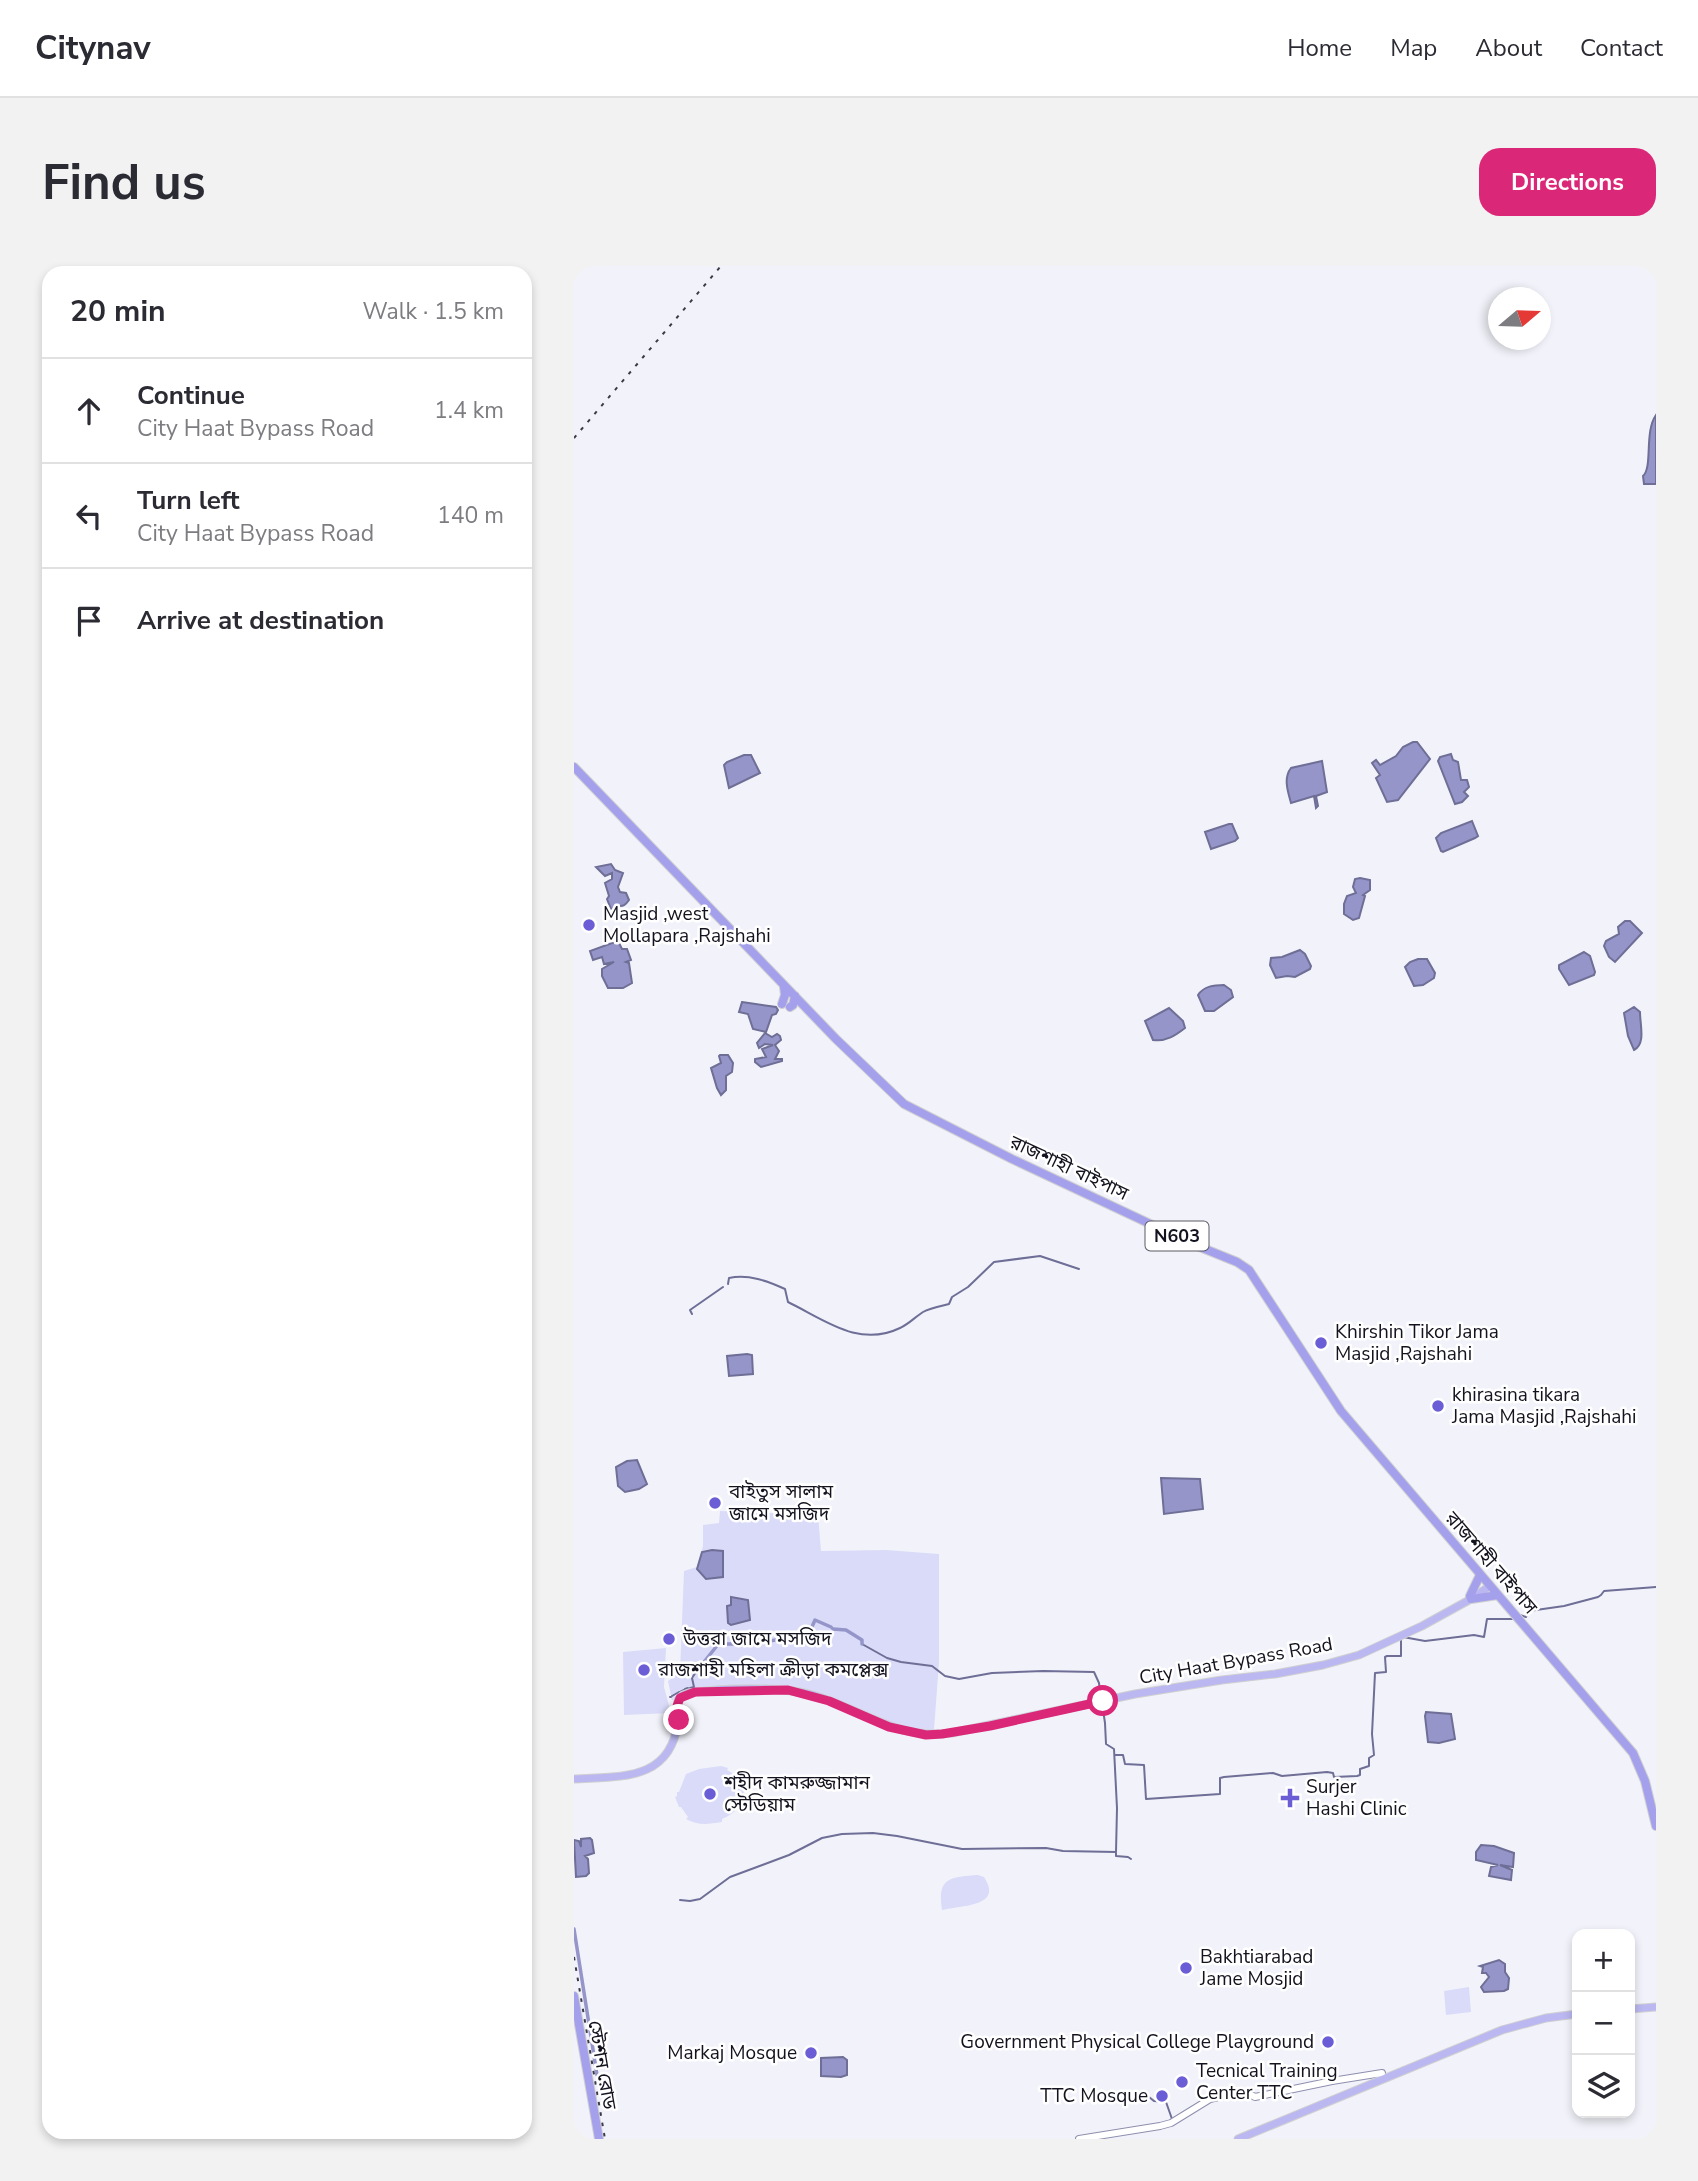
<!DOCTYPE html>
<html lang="en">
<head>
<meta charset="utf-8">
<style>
	:root { --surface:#fff; --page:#f2f2f3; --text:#2b2b33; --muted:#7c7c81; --line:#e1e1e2; --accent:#db2777 }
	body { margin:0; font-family:"Nunito Sans","Noto Sans Bengali",sans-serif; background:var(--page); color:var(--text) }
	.controls { position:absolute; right:21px; bottom:21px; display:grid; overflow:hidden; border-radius:14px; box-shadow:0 4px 10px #0003 }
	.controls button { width:63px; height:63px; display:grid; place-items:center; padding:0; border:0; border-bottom:2px solid var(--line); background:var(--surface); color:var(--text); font:35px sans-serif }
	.compass { position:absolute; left:914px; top:21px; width:63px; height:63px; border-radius:50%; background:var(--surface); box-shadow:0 4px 10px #0003; rotate:71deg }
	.stop { position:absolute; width:21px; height:21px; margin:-16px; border:5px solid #db2777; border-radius:50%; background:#fff }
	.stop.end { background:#db2777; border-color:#fff; box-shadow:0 2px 7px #0008 }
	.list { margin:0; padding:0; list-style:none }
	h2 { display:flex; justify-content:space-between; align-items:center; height:91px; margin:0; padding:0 28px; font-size:30px }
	h2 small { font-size:23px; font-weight:400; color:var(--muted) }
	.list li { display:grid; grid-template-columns:46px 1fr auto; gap:21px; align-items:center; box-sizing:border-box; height:105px; padding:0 28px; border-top:2px solid var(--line) }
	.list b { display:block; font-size:26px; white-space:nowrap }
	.list p { margin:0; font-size:23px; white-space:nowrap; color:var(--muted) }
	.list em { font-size:23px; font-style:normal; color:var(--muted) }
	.icon { flex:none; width:38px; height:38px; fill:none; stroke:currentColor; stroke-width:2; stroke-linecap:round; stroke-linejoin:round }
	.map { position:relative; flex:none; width:1082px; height:1873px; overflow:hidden; border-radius:21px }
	header { display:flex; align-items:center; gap:42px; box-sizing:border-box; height:98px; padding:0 35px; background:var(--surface); border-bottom:2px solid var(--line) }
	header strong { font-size:33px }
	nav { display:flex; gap:38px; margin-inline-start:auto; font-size:24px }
	.intro { display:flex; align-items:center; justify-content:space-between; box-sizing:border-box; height:168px; padding:0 42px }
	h1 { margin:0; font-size:49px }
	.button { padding:18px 32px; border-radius:21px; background:var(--accent); color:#fff; font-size:24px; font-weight:700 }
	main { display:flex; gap:42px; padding:0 42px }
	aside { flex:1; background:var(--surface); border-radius:21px; box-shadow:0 4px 10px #0003 }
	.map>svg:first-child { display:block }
	.green { fill:#dadbf8 }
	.water { fill:#9595c9; stroke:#6e6e96; stroke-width:2 }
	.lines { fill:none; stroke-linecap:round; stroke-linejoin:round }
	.stream { stroke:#6e6e96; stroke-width:2 }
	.canal { stroke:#9595c9; stroke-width:3.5 }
	.secondary-casing { stroke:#8e8fae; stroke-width:8 }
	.primary-casing { stroke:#d0d0d2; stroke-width:9 }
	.trunk-casing { stroke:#d0d0d2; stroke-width:10 }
	.secondary { stroke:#fff; stroke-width:6 }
	.primary { stroke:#bbb8f1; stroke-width:7 }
	.trunk { stroke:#a4a0ec; stroke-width:8 }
	.rail { stroke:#3b3b46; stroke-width:2; stroke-dasharray:3.5 7; stroke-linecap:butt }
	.route { stroke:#db2777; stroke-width:9 }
	.poi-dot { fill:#6b5dd6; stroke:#fff; stroke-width:2.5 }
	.labels { text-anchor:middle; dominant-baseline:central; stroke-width:5; stroke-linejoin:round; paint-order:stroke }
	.shield { fill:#fff; stroke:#5a5a62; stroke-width:2 }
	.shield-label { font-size:18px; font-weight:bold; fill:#13131f }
	.poi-label { font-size:19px; fill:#13131f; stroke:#fff; text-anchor:start }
	.street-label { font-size:19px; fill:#13131f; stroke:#fff }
</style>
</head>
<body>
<header>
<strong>Citynav</strong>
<nav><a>Home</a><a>Map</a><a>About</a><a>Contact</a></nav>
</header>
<div class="intro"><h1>Find us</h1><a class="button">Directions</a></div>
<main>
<aside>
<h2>20 min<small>Walk · 1.5 km</small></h2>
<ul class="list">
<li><svg class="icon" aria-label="ahead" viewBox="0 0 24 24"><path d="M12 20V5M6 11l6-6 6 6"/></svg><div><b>Continue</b><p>City Haat Bypass Road</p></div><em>1.4 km</em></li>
<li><svg class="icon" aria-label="left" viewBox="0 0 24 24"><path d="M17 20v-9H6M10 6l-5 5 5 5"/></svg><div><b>Turn left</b><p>City Haat Bypass Road</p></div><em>140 m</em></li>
<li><svg class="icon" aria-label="arrive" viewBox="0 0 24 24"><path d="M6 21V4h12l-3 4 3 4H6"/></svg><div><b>Arrive at destination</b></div></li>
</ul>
</aside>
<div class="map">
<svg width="1082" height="1873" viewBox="0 0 1082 1873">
	<rect width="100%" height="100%" fill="#f2f3fa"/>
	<path class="green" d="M146,1245L244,1249L247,1285L312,1284L365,1288V1396L360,1464L325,1461L255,1432L216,1421L123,1422L102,1428L98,1435L94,1415L106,1406L110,1305L123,1301L129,1280V1259L145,1257Z
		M92,1382L90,1421L97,1447L50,1449L49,1386Z
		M147,1500L154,1502L153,1504C179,1518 173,1543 148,1553V1556C135,1558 124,1560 112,1553L114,1551L107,1541H105L101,1531L103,1530V1526H105L112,1508L125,1503Z
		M404,1609L410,1611C430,1641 387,1639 368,1644C363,1612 375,1611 404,1609Z
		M895,1721L897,1746L872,1749L870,1725Z"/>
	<path class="water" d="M1082,149V218H1070L1069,210C1079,201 1070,166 1082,149Z
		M839,476H843L856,493L824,534L813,536L802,512L806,509L798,497L802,494L806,499L822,490L829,481Z
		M877,488L879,494L884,496L887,514H893L895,521L890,526L894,530L888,536L881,538L864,495L866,491Z
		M170,489H177L186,507L155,522L150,499L153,496Z
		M748,495L753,526L742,530L744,540L742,542L740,530L717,537C714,526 709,512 717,502Z
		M898,555L904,570L901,572L869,586L867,585L862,572L867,567Z
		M655,558H658L664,572L661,575L637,583L631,566Z
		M37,598L41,604L49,607L44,621L46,626L52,627L55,634C48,644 47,637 37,643L33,633L35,630L31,617L38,613V607L31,610L22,601Z
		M786,612L796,614V624L789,629L791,630L785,652L779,654L770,648V638L773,630L782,627L779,621L781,613Z
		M1051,655H1056L1068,667L1041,696L1035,691L1030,680L1032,675L1045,668L1044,661Z
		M38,677H45L48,683H53L57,694L52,696L55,697L58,717L49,722H34L28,710V703L40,696L30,698L28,691L19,694L16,685Z
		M726,684L731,688L737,700L736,703L721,711L713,710L702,712L696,699L697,692L708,691Z
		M1010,686L1016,690L1021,706L1020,709L995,719L985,703V699Z
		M844,693H853L861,707L860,712L849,719L840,720L831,701L836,696Z
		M650,719L657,724L659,731L640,745H631L624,729C630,720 640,719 650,719Z
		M168,736L202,741L204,744L202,748L198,749L192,766L179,763L174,748L165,746Z
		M1060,741L1066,746C1066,759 1072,778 1060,784L1054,770L1050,747Z
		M595,742L609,755L611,762C602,769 592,776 579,774L571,755Z
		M191,767L198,771L203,768L206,770L207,774L201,779L205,785L201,793H208V795L187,801L181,796V793L192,791L188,783L199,779L191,778L185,782L183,777Z
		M146,789H154L159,797L158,806L152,810V824L147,829L143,822L137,802L147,797L145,790Z
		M173,1088L178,1089L179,1108L155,1110L153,1090Z
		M63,1194L73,1218L65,1223L51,1226L44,1220L42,1201L53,1195Z
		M587,1212L626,1213L629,1243L590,1248Z
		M138,1284L149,1285V1311L132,1313L123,1303L128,1286Z
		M157,1331L174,1334L176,1354L157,1359L154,1357L153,1340L157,1339Z
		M852,1446L877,1448L881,1473L865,1477L854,1476L851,1450Z
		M16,1572L18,1574L20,1587L11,1590L14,1593L15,1607L12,1610L2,1611L0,1574L5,1575L7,1581V1573Z
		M907,1579L920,1580L940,1587L939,1601L926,1599L938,1604L937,1614L915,1610L917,1601L924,1599L902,1594V1586Z
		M925,1694L931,1698V1706L935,1712L934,1723L930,1725L910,1726L907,1721L915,1711L912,1707H908L909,1701L906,1700Z
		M269,1791L273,1794V1809L267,1811L247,1810V1792Z"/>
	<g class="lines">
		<path class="stream" d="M154,1018L155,1012C175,1008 193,1015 211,1023L214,1036C251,1054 285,1082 326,1062C335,1058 341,1051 349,1046C356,1042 367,1040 375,1038L378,1031L394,1021L420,996L466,990L505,1003
			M118,1048L116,1044L149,1021
			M946,1349L952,1351L955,1345L990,1340L1024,1331L1027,1329L1030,1325L1082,1321
			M258,1362L259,1363
			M288,1378L313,1392L327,1396L358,1400L371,1410L385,1413L418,1407L469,1405L520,1406L525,1417L527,1432
			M116,1422L120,1421L118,1412L122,1406
			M111,1423L114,1422
			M106,1426L110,1424
			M98,1430L105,1426
			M96,1431H97
			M541,1489H549L551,1498L570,1499L572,1533L646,1528V1512L650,1511L699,1507L708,1510L753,1506L759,1507L760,1511L783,1510L786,1509V1503L795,1500V1492L800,1489L798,1468L801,1407L812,1406L811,1391L813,1390H827V1373L829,1371L851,1375L900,1369L910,1371L913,1353H939
			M542,1587V1590L554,1591L557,1593
			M106,1634L116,1635L126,1633L156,1611L215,1589L248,1572L268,1568L299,1567L323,1570L388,1583L472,1582L489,1585L542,1586L543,1542L540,1483L532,1478L531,1457L528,1437
			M575,1831L580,1835L592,1836L598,1853"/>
		<path class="canal" d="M259,1363L272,1364L288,1374V1378
			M181,1377L223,1371L233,1372L241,1354L257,1361
			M143,1378H179
			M122,1406L142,1381
			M0,1663L23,1809"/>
		<g class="secondary-casing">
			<path id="secondary" d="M505,1873L586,1860L597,1857L636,1833L648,1830L677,1829L681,1831L758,1815L808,1807"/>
		</g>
		<g class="primary-casing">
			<path id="primary" d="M0,1513C46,1510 96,1516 104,1456C105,1449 103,1442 104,1434L109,1429L115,1427C149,1422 206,1420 239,1429C290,1444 321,1474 378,1467L561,1428L648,1414L701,1408L749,1399L785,1389L848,1360L897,1333L916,1320
				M1056,1743L1082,1741
				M664,1873L928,1764L972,1752L1003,1748"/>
		</g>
		<g class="trunk-casing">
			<path id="trunk" d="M0,501L262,773L330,838L438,893L621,979L663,996L675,1004L767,1145L1059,1487L1071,1515L1082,1560
				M208,738L211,729L210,721
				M216,741L219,739L221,730
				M896,1330L906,1309
				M897,1333L924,1329
				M0,1730L25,1873"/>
		</g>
		<use href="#secondary" class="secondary"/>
		<use href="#primary" class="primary"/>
		<use href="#trunk" class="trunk"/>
		<path class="rail" d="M0,172L147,0
			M0,1691L31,1873"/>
	</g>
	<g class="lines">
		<path class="route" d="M105,1454L103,1440L106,1432L121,1426L214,1424L255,1435L315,1461L352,1469L368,1468L416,1460L529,1435"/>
	</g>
	<g class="poi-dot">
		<circle cx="15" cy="659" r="7"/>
		<circle cx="747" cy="1077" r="7"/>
		<circle cx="864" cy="1140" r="7"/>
		<circle cx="141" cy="1237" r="7"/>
		<circle cx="95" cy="1373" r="7"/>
		<circle cx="70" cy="1404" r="7"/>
		<circle cx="136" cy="1528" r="7"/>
		<path d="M712.5 1521.5h7v7h7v7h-7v7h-7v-7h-7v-7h7z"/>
		<circle cx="612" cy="1702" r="7"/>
		<circle cx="754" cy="1776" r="7"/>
		<circle cx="237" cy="1787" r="7"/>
		<circle cx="608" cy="1816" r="7"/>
		<circle cx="588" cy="1830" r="7"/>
	</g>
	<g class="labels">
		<rect class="shield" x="571.5" y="955.5" width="63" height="29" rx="5"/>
		<g class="shield-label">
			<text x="603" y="970">N603</text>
		</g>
		<g class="poi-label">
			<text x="29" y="648">Masjid ,west<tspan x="29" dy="22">Mollapara ,Rajshahi</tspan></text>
			<text x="761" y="1066">Khirshin Tikor Jama<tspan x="761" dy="22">Masjid ,Rajshahi</tspan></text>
			<text x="878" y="1129">khirasina tikara<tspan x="878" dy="22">Jama Masjid ,Rajshahi</tspan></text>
			<text x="155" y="1226">বাইতুস সালাম<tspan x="155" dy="22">জামে মসজিদ</tspan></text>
			<text x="109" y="1373">উত্তরা জামে মসজিদ</text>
			<text x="84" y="1404">রাজশাহী মহিলা ক্রীড়া কমপ্লেক্স</text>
			<text x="150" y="1517">শহীদ কামরুজ্জামান<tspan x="150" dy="22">স্টেডিয়াম</tspan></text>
			<text x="732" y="1521">Surjer<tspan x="732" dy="22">Hashi Clinic</tspan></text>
			<text x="626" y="1691">Bakhtiarabad<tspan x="626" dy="22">Jame Mosjid</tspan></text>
			<text x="740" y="1776" text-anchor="end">Government Physical College Playground</text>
			<text x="223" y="1787" text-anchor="end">Markaj Mosque</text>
			<text x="622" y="1805">Tecnical Training<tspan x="622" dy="22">Center TTC</tspan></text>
			<text x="574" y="1830" text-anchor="end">TTC Mosque</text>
		</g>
		<g class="street-label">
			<text transform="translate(495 902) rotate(25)">রাজশাহী বাইপাস</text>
			<text transform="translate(917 1297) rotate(49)">রাজশাহী বাইপাস</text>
			<text transform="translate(662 1395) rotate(-10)">City Haat Bypass Road</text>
			<text transform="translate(28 1799) rotate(80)">স্টেশন রোড</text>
		</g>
	</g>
</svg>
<div class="controls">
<button>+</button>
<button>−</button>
<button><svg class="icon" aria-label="layers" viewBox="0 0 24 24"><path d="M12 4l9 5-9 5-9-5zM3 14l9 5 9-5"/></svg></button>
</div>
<svg class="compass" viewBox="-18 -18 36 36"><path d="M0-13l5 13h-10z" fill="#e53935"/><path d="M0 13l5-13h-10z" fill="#7c7c81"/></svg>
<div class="stop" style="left:529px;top:1435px"></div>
<div class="stop end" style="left:105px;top:1454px"></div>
</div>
</main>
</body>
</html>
